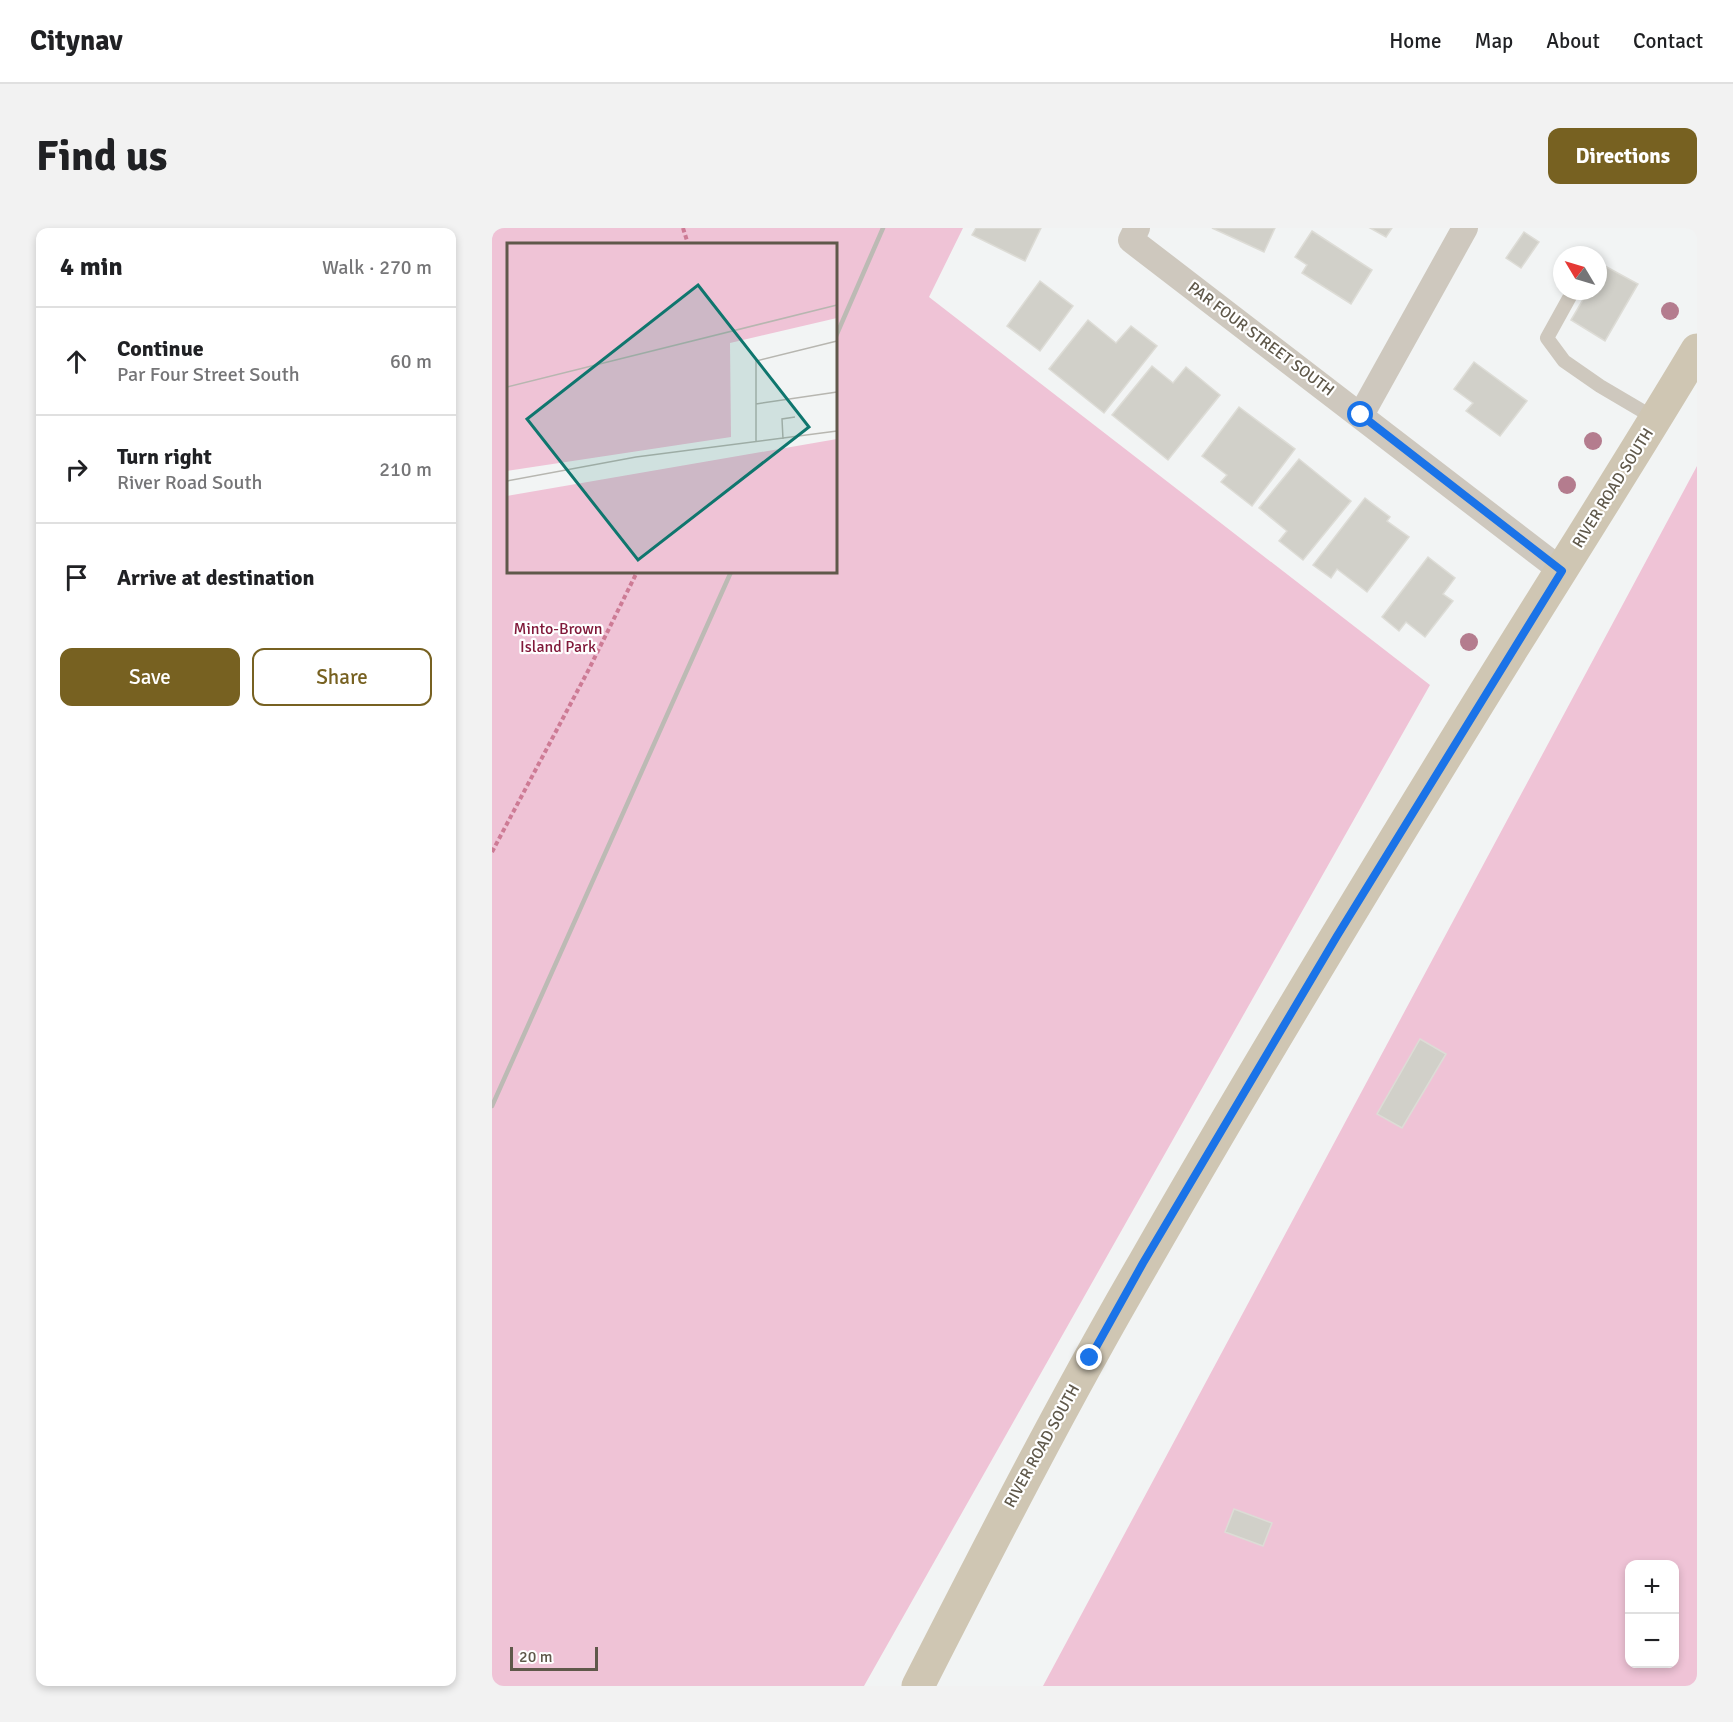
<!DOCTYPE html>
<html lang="en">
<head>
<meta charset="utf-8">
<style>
	:root { --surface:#fff; --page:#f2f2f2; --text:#202124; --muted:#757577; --line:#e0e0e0; --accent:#776121 }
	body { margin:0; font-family:Signika,sans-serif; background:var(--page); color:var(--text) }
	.controls { position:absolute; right:18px; bottom:18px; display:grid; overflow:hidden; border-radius:12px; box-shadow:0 3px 9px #0003 }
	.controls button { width:54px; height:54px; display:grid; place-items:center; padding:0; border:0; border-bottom:2px solid var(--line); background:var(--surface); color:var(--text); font:30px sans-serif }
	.compass { position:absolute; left:1061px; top:18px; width:54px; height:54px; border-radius:50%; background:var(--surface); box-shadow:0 3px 9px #0003; rotate:308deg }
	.scale { position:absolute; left:18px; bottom:15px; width:88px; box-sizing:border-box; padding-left:6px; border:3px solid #5f584a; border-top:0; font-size:16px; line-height:21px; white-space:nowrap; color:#5f584a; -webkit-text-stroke:4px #fff; paint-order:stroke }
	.stop { position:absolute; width:18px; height:18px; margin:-14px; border:4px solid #1a73e8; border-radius:50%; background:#fff }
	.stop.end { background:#1a73e8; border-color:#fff; box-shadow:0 2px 6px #0008 }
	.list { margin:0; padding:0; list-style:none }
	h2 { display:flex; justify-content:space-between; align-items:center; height:78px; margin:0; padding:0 24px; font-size:26px }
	h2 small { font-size:20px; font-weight:400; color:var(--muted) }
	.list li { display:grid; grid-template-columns:39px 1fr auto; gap:18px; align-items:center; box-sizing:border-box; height:108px; padding:0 24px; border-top:2px solid var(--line) }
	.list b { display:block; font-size:22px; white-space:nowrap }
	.list p { margin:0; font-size:20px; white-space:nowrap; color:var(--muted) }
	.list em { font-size:20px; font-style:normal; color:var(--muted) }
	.actions { display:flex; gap:12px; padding:18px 24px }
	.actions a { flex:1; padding:14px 0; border:2px solid var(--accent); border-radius:12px; text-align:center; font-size:21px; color:var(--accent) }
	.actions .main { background:var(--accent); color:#fff }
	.icon { flex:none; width:33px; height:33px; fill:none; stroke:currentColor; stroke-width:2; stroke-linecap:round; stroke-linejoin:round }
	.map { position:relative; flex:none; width:1205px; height:1458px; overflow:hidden; border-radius:12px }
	header { display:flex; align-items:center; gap:36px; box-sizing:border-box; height:84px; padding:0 30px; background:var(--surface); border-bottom:2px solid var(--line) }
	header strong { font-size:28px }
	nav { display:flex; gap:33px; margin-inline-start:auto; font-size:21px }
	.intro { display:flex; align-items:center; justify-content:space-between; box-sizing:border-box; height:144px; padding:0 36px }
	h1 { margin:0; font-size:42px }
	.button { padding:15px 27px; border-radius:12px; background:var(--accent); color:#fff; font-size:21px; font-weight:700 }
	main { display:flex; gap:36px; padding:0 36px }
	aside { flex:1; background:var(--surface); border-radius:12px; box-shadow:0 3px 9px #0003 }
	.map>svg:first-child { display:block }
	.green { fill:#efc3d6; fill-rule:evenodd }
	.building { fill:#d1d0c9; stroke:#dddcd6; stroke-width:1.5 }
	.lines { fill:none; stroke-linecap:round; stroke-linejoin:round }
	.path { stroke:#cd7b95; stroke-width:4; stroke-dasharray:4.5 3; stroke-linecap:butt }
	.lane { stroke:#cec8be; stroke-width:14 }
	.street { stroke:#cec8be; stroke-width:26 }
	.primary { stroke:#cfc6b3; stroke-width:33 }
	.rail { stroke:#bcbab4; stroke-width:4.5 }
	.tree { fill:#b47c8e }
	.route { stroke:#1a73e8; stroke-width:8 }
	.labels { text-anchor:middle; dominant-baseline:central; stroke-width:4.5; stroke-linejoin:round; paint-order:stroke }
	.street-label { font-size:16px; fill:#5f584a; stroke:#fff }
	.park-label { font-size:16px; fill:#811a3b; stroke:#fff }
	.inset-road { fill:none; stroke:#b7b6b0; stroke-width:1.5 }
	.view { fill:#0f766e; fill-opacity:0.15; stroke:#0f766e; stroke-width:3 }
	.inset-edge { fill:none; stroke:#5f584a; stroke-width:3 }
</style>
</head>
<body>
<header>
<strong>Citynav</strong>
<nav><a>Home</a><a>Map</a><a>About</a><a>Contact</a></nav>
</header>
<div class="intro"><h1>Find us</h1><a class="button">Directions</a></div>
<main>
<aside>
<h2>4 min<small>Walk · 270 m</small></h2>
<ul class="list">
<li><svg class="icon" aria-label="ahead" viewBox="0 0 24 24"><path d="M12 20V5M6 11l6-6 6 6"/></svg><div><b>Continue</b><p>Par Four Street South</p></div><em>60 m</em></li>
<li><svg class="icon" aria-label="right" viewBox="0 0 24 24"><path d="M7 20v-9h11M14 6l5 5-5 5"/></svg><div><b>Turn right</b><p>River Road South</p></div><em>210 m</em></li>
<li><svg class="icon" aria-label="arrive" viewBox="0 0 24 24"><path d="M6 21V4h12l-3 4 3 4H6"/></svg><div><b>Arrive at destination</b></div></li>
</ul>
<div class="actions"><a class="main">Save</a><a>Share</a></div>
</aside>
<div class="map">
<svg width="1205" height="1458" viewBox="0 0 1205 1458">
	<rect width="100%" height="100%" fill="#f2f4f4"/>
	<path class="green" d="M0,0H471L437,69L938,457L372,1458H0ZM344,16V344H16V16Z
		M1205,238V1458H551ZM1138,1336H1182V1436H1138Z"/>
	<path class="building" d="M484,0H549L533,33L480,7Z
		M720,0H783L772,24Z
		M878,0H900L894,9Z
		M820,3L880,42L859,76L810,45L815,37L803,29Z
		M1032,4L1047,14L1029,40L1014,30Z
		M1111,37L1146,56L1113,113L1079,92L1096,63H1106V45Z
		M548,53L581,78L548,123L515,98Z
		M596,92L624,115L639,98L665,118L612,185L557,141Z
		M982,134L1035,173L1008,208L974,183L981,175L962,161Z
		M660,138L681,155L694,139L728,167L676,232L620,187Z
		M747,179L803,221L760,278L729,254L735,247L710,228Z
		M807,231L859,273L811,332L787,313L795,303L767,280Z
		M873,270L898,289L895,293L917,309L875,364L845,341L839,350L821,337Z
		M936,329L963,350L951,366L961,373L933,409L914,394L907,403L890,389Z
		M928,811L954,826L910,900L885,886Z
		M742,1281L780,1295L771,1318L733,1304Z"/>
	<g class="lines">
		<path class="path" d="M191,0L196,16
			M0,624L97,441L145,344"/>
		<path class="lane" d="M1081,63L1055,110L1072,133L1108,158L1164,191"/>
		<path class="street" d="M645,0L639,12L1070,343
			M869,187L973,0"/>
		<path class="primary" d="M426,1458C499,1315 572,1172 653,1033C757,851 866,671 976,492C1052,368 1131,246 1205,122"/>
		<path class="rail" d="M344,108L391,0
			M0,878L239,344"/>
	</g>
	<g class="tree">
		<circle cx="1178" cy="83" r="9"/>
		<circle cx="1101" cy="213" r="9"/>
		<circle cx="1075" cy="257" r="9"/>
		<circle cx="977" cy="414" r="9"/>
	</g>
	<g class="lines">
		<path class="route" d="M598,1130L651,1035L845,708L1070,343L869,187"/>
	</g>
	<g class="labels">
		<g class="street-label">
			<text transform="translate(769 111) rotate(37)">PAR FOUR STREET SOUTH</text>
			<text transform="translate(1121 260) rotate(-58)">RIVER ROAD SOUTH</text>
			<text transform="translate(550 1218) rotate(-61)">RIVER ROAD SOUTH</text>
		</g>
		<g class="park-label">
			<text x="66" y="401">Minto-Brown<tspan x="66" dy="18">Island Park</tspan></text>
		</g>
	</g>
	<g transform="translate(15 15)">
		<rect width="330" height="330" fill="#f2f4f4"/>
		<path d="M0,0H330V75L223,100L224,194L0,228ZM330,196V330H0V253Z" fill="#efc3d6"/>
		<path class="inset-road" d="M0,144L330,62M249,161L330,149M276,196L275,176L288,174M249,199V118L330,98M0,238L129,214L330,188"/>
		<path class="view" d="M191,42L302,184L131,317L20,176Z"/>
		<rect width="330" height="330" class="inset-edge"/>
	</g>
</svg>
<div class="controls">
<button>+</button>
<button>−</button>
</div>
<svg class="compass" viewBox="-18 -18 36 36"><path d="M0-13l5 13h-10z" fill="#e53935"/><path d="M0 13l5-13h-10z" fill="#757577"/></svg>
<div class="scale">20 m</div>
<div class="stop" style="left:869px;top:187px"></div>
<div class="stop end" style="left:598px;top:1130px"></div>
</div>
</main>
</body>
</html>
